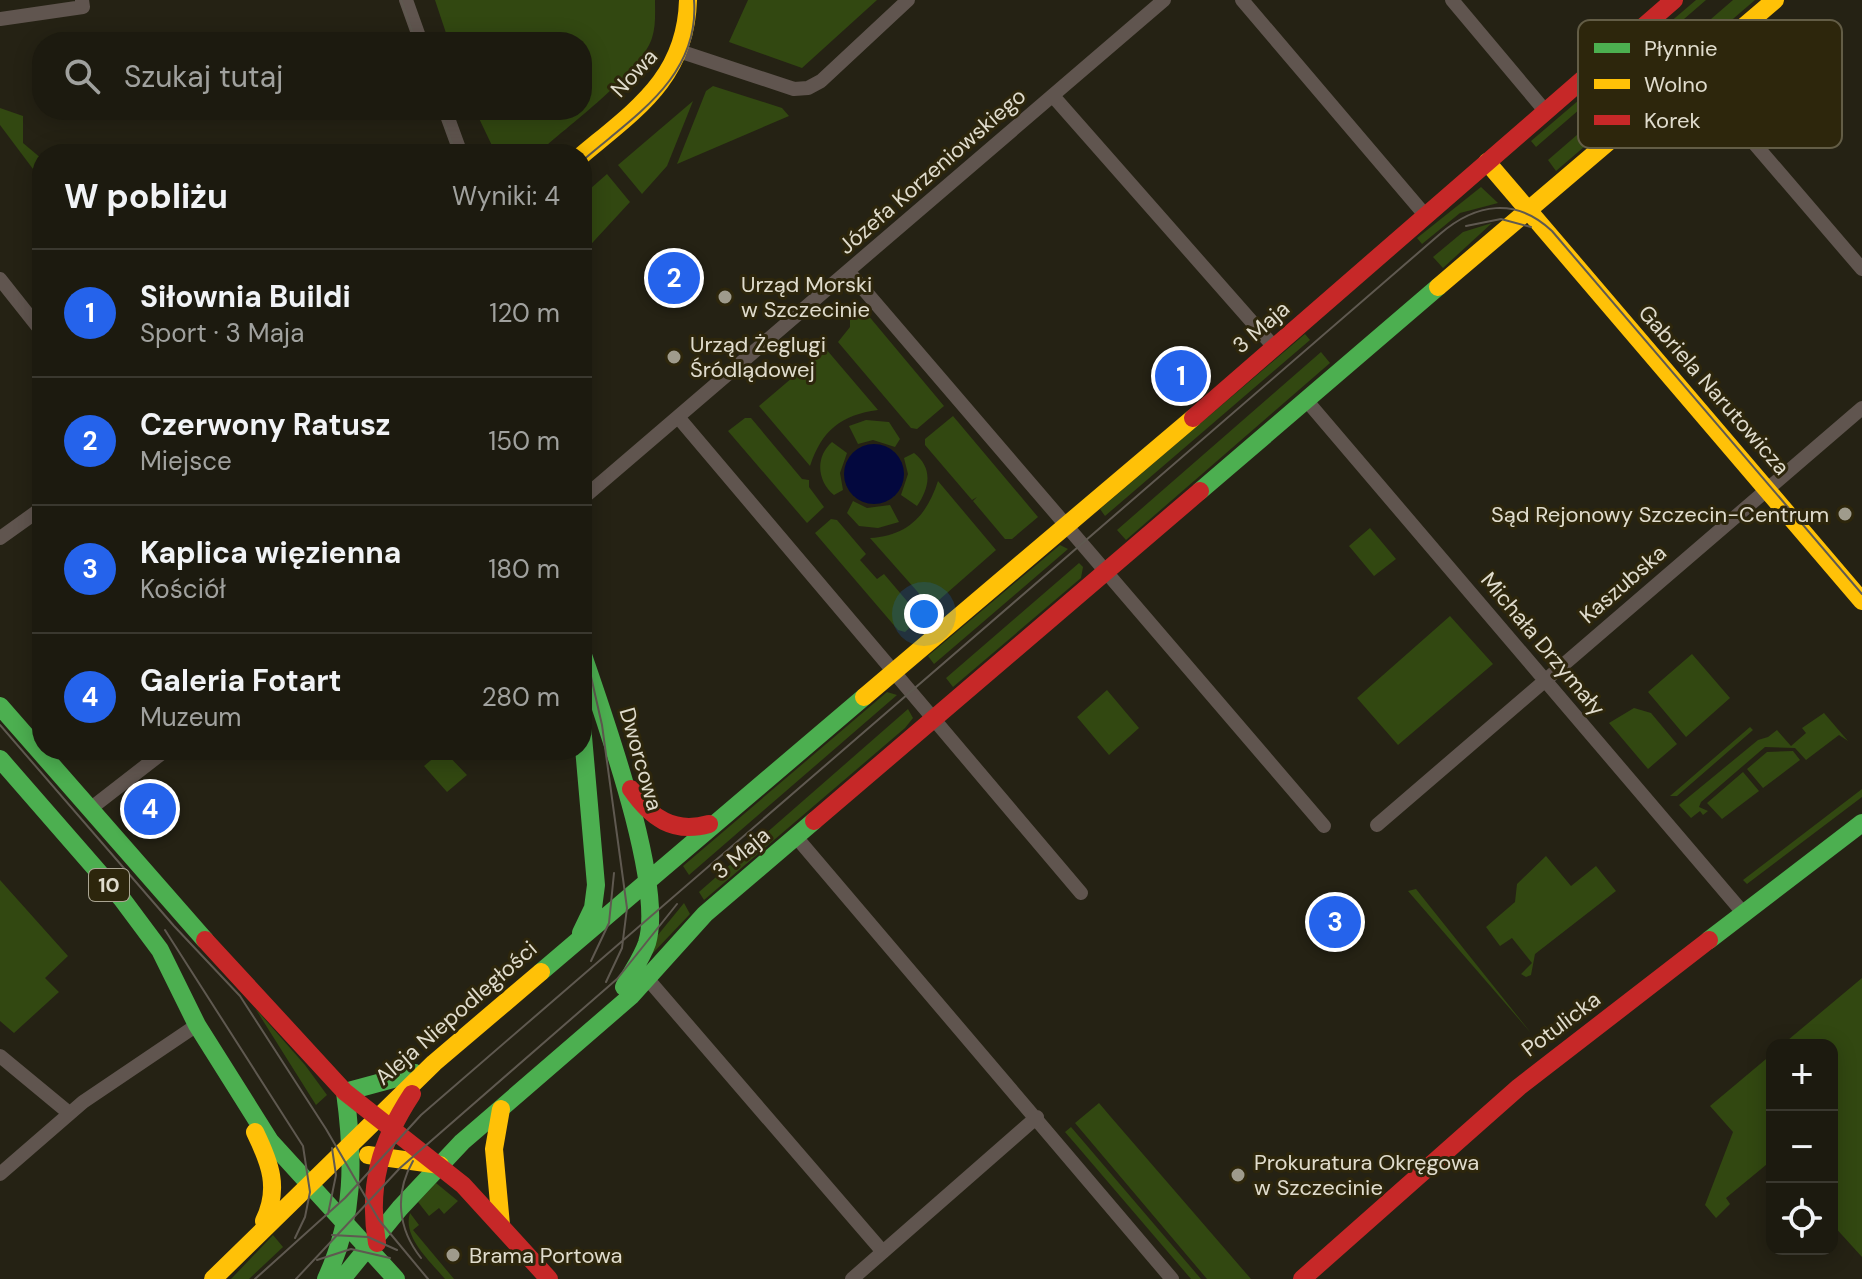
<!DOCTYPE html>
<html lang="pl">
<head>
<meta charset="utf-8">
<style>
	:root { --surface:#1c1a0f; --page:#29271d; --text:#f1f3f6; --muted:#a0a19e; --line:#3a382f; --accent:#2563eb }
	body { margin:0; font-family:"DM Sans",sans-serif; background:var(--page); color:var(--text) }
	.controls { position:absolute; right:24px; bottom:24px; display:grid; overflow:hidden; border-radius:16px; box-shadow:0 4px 20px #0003 }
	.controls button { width:72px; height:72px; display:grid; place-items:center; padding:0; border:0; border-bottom:2px solid var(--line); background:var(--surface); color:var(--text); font:40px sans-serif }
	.you { position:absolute; left:924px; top:614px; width:28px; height:28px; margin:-20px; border:6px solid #fff; border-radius:50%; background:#1a73e8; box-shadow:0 0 0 12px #1a73e833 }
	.badge { display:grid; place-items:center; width:52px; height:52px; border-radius:50%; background:var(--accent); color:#fff; font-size:26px; font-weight:700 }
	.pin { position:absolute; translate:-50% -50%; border:4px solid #fff; box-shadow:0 2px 8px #0006 }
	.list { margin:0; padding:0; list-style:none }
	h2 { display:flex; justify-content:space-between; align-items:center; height:104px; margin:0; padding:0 32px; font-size:34px }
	h2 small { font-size:26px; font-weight:400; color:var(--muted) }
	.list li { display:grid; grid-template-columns:52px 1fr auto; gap:24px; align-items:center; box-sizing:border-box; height:128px; padding:0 32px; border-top:2px solid var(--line) }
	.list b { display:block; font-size:30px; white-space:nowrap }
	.list p { margin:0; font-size:26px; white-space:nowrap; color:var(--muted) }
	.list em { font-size:26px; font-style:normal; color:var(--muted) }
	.icon { flex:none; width:44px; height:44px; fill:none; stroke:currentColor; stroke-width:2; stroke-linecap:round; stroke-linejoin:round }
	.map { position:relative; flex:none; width:1862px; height:1279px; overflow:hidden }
	.search { position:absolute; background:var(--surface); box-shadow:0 4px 20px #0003; left:32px; top:32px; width:560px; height:88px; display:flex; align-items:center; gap:20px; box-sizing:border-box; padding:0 28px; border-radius:32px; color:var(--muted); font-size:30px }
	.panel { position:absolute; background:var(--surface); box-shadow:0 4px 20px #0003; left:32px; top:144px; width:560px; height:616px; border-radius:32px }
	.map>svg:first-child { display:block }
	.green { fill:#324811 }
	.water { fill:#03083e }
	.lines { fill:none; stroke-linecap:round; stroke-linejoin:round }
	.street { stroke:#60554f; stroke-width:14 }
	.fast { stroke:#4caf50; stroke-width:18 }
	.slow { stroke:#ffc107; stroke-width:18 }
	.jam { stroke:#c62828; stroke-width:18 }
	.tram { stroke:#5f5950; stroke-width:2 }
	.poi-dot { fill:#9f9b8c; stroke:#2d260c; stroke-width:3 }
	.labels { text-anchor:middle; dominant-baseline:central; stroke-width:6; stroke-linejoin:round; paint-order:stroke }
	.shield { fill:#2d260c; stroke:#aaa593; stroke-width:2 }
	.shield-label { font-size:20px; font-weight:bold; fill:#e0dccd }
	.street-label { font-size:22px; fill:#e0dccd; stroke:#2d260c }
	.poi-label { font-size:22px; fill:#e0dccd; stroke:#2d260c; text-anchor:start }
	.key { fill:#2d260c; stroke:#635d46; stroke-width:2 }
	.key-label { font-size:22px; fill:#e0dccd }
</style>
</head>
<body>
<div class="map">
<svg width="1862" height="1279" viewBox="0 0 1862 1279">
	<rect width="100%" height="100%" fill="#252214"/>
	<path class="green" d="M435,0H655C655,12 656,26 652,38C640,74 567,126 537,154H496L475,110H582V42H449Z
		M748,0H877L802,68L729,42Z
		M1696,0H1706L1536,147L1531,141Z
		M1733,0H1755L1556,171L1548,160Z
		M713,86L782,108L789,116L677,164L706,91Z
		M693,101L667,166L642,194L618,165Z
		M0,108L23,116V143L42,159V181L0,125Z
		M607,174L630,202L582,254V196Z
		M1481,187L1498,203L1460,213L1422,244L1417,238Z
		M1492,223L1443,268L1433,257L1463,232Z
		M862,308L944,406L917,429L911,428L838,342L850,327V319Z
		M1305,334L1310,340L1105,516L1100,509Z
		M826,349L878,410C841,415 822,430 810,466L759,406Z
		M1321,352L1330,363L1126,540L1117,530Z
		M953,416L1038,517L1012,539H1005L973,501L977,497L972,500L925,445V439Z
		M745,418H751L802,479L809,480V487L824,507L807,523L728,431Z
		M866,420L889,422L900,439L895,447L873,440L858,444L849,426Z
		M832,442L847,453L840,473L843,490L834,495C817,481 815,457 832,442Z
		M914,453C933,468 930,487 917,506L901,495L908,474L904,458Z
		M938,481L996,550L931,607L870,538C908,536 927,515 938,481Z
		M853,501L867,508L890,505L899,522L878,528L859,526L847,513Z
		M831,519L837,520L866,554L860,560L877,579L884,574L918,614L917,621L905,632L898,630L815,533Z
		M1370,528L1396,559L1374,576L1349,546Z
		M1060,545L1068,549L934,664L928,656Z
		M1079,563L1083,567L1081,578L953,687L946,678Z
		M1450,616L1493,664L1398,745L1357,698Z
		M1692,654L1730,698L1686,737L1648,692Z
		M1107,690L1139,728L1109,755L1077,717Z
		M887,692L897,695L689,875L683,866Z
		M1634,708L1651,713L1677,744L1648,769L1609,723Z
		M908,709L913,718L905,728L704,900L699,892Z
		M1824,713L1848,741L1839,735L1806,760L1795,748L1765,747L1701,802L1699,807L1708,811L1703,815L1700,811L1691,818L1679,805L1758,740L1768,737L1777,730L1791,746L1806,733L1802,728Z
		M1750,727L1753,730L1677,796H1670Z
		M443,750L467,775L447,792L424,766Z
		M1793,751L1800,760L1763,788L1747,769L1767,752Z
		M1743,772L1759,791L1722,819L1707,803Z
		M1862,789V797L1747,884L1743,880Z
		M1546,856L1571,886L1596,866L1616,891L1535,954L1531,975L1526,977L1521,974L1532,963L1512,938L1500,946L1486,927L1515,902L1517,884Z
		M0,880L68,956L45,978L59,992L14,1033L0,1021Z
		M1416,889L1531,1033L1408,891Z
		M684,903L690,914L652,954L653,941Z
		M1862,978V1257L1832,1224V1045H1782Z
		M255,1008L305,1065L327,1095L316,1105Z
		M1772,1054V1160L1726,1198L1730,1204L1716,1218L1705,1205L1733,1132L1710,1106Z
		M1099,1103L1110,1116L1251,1279H1207L1075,1123Z
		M1071,1127L1201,1279H1191L1078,1147L1065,1132Z
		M436,1183L458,1201L444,1214L439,1208L429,1216L418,1202Z
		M410,1213L419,1225L413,1230L454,1279H445C431,1262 402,1237 410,1213Z
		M273,1235L283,1247L249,1279H231Z"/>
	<path class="water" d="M844 474a30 30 0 1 1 60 0a30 30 0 1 1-60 0Z"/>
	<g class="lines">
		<path class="street" d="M406,0L421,42
			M1242,0L1425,215
			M1452,0L1546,112
			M0,19L83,7L82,0
			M682,52L794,89L808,88L821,81L908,0
			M1693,72L1862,269
			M1053,96L1275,348
			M445,110L461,154
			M848,271L1324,826
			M0,279L42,332
			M1307,401L1745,915
			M678,417L1081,893
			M582,499L1164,0
			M0,538L42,508
			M90,809L166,750
			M1377,825L1862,408
			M797,838L1172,1279
			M646,977L883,1252
			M0,1056L69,1113
			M0,1174L83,1102L197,1025
			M852,1279L1037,1117"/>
		<path class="fast" d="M1200,491L1438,287
			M582,652C603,715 665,884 647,943C642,958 631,973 624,987
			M0,706L205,940
			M0,759L122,899L160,950L197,1025L270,1141L396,1279
			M581,933L593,908L596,885L582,725
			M1709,940L1862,823
			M541,972L864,697
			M326,1279C355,1217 354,1158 345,1092L415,1073
			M342,1279L400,1208L462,1142L631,996L705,914L814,821"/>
		<path class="slow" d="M582,155C637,109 686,77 688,0
			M1487,162L1862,601
			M1438,287L1775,0
			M864,697L1193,418
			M501,1109L494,1149L501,1225
			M255,1132C270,1163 280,1188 264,1221
			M368,1155L440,1165
			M213,1279L434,1063L541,972"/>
		<path class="jam" d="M1193,418L1674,0
			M631,789C651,818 673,834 709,824
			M814,821L1200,491
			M205,940L345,1092L463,1185L549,1279
			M377,1243C367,1186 381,1141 412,1094
			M1302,1279L1519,1087L1709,940"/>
		<path class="tram" d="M401,0L416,42
			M440,110L456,154
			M582,161C634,116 700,77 694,0
			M1466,226L1501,219L1531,227
			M582,637L602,725L627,908L622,948L606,982
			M0,725L174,926L240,996L326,1129L379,1220L428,1279
			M165,930L303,1146L310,1192L305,1217L295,1238
			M591,961L609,923L614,873
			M413,1161C394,1194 398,1229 421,1258
			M328,1214L336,1175L332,1148
			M332,1235L368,1237L397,1250
			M317,1260L351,1249L390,1258
			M255,1279L345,1198L421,1115L1440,234C1476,203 1516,197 1552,231L1862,594
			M296,1279L400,1168L617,979L677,904"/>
	</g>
	<g class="poi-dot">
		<circle cx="725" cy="297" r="8"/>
		<circle cx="674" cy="357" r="8"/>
		<circle cx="1845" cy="514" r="8"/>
		<circle cx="1238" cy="1175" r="8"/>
		<circle cx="453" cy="1255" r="8"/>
	</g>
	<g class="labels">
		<rect class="shield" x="89" y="869" width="40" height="32" rx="6"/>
		<g class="shield-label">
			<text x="109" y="885">10</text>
		</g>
		<g class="street-label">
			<text transform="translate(634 73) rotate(-47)">Nowa</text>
			<text transform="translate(932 171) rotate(-41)">Józefa Korzeniowskiego</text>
			<text transform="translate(1261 327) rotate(-41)">3 Maja</text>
			<text transform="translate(1714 390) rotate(49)">Gabriela Narutowicza</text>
			<text transform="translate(1623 584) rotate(-41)">Kaszubska</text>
			<text transform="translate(1543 644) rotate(50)">Michała Drzymały</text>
			<text transform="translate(641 759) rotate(74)">Dworcowa</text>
			<text transform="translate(741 853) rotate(-40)">3 Maja</text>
			<text transform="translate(456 1013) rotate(-41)">Aleja Niepodległości</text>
			<text transform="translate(1561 1024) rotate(-37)">Potulicka</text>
		</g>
		<g class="poi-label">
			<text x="741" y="284">Urząd Morski<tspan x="741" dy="25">w Szczecinie</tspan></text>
			<text x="690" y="344">Urząd Żeglugi<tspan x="690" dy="25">Śródlądowej</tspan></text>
			<text x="1829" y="514" text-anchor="end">Sąd Rejonowy Szczecin-Centrum</text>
			<text x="1254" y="1162">Prokuratura Okręgowa<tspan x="1254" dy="25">w Szczecinie</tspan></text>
			<text x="469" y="1255">Brama Portowa</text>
		</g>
	</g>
	<rect x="1578" y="20" width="264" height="128" rx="12" class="key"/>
	<rect x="1594" y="43" width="36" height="10" fill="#4caf50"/>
	<rect x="1594" y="79" width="36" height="10" fill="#ffc107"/>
	<rect x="1594" y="115" width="36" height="10" fill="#c62828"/>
	<g class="key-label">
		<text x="1644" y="56">Płynnie</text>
		<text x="1644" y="92">Wolno</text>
		<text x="1644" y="128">Korek</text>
	</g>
</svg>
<div class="controls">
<button>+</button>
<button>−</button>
<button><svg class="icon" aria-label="locate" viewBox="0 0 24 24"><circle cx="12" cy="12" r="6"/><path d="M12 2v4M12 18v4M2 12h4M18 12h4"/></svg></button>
</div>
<div class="you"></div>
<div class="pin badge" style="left:1181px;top:376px">1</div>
<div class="pin badge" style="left:674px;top:278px">2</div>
<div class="pin badge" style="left:1335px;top:922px">3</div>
<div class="pin badge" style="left:150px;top:809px">4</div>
<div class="search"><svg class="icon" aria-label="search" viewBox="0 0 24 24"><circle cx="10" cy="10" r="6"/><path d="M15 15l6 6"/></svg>Szukaj tutaj</div>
<section class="panel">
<h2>W pobliżu<small>Wyniki: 4</small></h2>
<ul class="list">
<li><span class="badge">1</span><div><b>Siłownia Buildi</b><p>Sport · 3 Maja</p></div><em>120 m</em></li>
<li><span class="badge">2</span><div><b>Czerwony Ratusz</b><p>Miejsce</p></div><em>150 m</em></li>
<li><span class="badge">3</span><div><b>Kaplica więzienna</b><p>Kościół</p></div><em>180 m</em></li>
<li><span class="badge">4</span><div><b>Galeria Fotart</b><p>Muzeum</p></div><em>280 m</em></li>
</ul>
</section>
</div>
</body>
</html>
